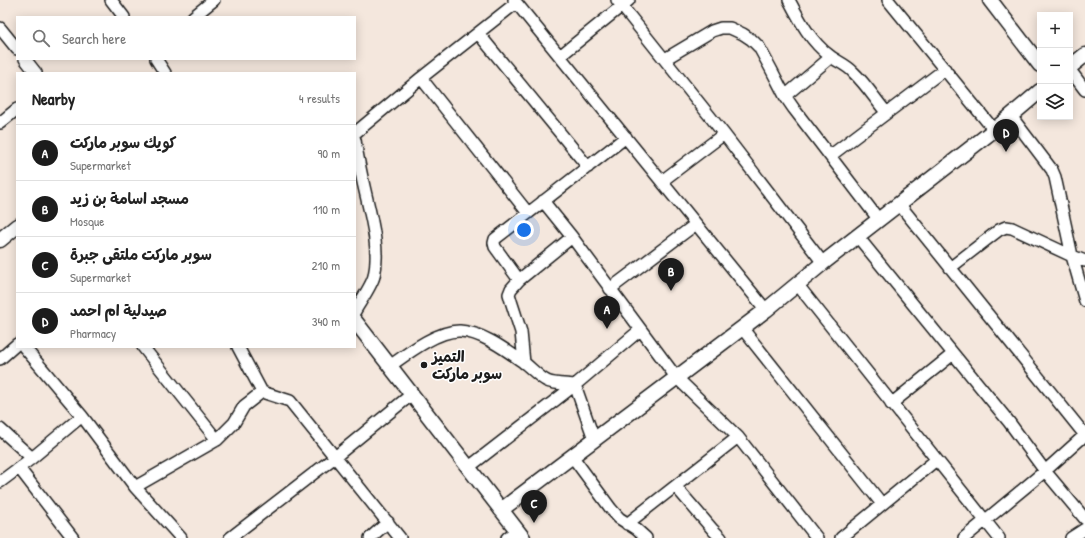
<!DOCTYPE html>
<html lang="en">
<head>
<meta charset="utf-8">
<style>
	:root { --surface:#fff; --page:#f2f2f2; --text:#222; --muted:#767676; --line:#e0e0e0; --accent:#1c1c1c }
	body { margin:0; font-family:"Patrick Hand","Playpen Sans Arabic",sans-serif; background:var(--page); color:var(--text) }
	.controls { position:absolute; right:12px; top:12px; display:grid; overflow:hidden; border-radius:0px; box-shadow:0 2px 10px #0003 }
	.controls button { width:36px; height:36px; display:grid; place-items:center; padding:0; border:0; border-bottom:1px solid var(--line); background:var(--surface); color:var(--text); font:20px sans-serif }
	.you { position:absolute; left:524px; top:230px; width:14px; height:14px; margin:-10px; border:3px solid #fff; border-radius:50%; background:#1a73e8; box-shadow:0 0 0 6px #1a73e833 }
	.badge { display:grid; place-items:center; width:26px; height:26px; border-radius:50%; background:var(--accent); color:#fff; font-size:13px; font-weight:700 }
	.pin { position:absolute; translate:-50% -33px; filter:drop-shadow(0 1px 2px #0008) }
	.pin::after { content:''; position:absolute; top:21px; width:14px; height:12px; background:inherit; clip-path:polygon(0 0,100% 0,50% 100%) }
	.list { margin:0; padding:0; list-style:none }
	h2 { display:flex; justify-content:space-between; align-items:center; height:52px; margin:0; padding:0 16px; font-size:17px }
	h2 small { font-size:13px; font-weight:400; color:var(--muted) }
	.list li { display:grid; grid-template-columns:26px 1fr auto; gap:12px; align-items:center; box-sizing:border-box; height:56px; padding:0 16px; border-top:1px solid var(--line) }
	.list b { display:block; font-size:15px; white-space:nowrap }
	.list p { margin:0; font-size:13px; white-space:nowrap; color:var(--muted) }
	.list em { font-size:13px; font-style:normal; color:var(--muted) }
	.icon { flex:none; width:22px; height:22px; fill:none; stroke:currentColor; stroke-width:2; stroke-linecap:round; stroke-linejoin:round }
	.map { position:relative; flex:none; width:1085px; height:538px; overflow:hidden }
	.search { position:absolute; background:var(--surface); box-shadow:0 2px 10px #0003; left:16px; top:16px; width:340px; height:44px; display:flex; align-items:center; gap:10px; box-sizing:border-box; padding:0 14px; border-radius:0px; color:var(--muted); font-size:15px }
	.panel { position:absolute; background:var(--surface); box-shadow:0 2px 10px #0003; left:16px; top:72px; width:340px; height:276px; border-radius:0px }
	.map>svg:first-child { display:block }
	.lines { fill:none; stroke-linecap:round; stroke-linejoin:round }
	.minor-casing { stroke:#1c1c1c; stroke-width:14 }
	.tertiary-casing { stroke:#1c1c1c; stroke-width:17 }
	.minor { stroke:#fff; stroke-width:11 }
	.tertiary { stroke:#fff; stroke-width:14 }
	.poi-dot { fill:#1c1c1c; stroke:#fff; stroke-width:1.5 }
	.labels { text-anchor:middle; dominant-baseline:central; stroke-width:3; stroke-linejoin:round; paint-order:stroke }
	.poi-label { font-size:15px; font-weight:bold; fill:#1c1c1c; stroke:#fff; text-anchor:start }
</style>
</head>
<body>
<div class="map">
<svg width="1085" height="538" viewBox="0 0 1085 538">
	<rect width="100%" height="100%" fill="#f4e7dd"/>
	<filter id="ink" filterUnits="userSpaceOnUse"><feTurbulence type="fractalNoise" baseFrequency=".025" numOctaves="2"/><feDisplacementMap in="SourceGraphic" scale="8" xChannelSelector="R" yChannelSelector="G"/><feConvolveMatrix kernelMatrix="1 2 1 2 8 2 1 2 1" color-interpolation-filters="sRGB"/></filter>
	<g filter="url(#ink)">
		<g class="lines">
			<g class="minor-casing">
				<path id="minor" d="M111,0L124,17
					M514,0L766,310
					M617,0L724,134L823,263
					M789,0C800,21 811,42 830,56C838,62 847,65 853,72C866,84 875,99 886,112
					M888,0L994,130
					M193,17L214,0
					M0,28L17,49
					M478,33L588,167
					M560,56L629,0
					M25,59L36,73
					M156,59L165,73
					M665,59L712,31L721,28H730L743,34L752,40L759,47L771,69L785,96L794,109L879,220
					M1070,70L1085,90
					M421,78L528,213
					M785,96L831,57
					M1011,116L1052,170L1055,177L1072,256L1085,301
					M0,123L17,109
					M355,133L421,78L516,3
					M355,140C357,154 360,168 363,182C369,210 381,248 374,276C372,285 360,302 355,311
					M830,156L945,69
					M662,181L724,134
					M543,201L572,237L676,377L738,437L817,538
					M899,204L1085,435
					M858,237L1009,422L1045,471L1085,519
					M950,268L999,230L1006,227L1012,228L1072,256L1085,261
					M519,280L495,247L494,243L495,239L626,137
					M797,284L999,538
					M610,289L696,224
					M742,328L882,504
					M24,347L82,416L135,487L181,538
					M143,347L217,440
					M238,347L262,392L290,401L400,538
					M0,359L17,344
					M524,363L521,332L511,301L509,294L511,289L519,280L572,237
					M390,366C408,353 438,330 460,331C482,332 506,350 523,362C530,367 540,378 547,381C552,384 568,384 575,385L594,439
					M891,404L953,354
					M0,429L32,458
					M572,456L611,509L619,518L636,529L646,538
					M469,467L575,385L640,330
					M19,468L73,538
					M0,482L32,458L82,416
					M135,487L217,440L234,423L244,406L262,392
					M676,487L713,530L721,538
					M627,524L738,437
					M230,538L335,457L412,394
					M370,538L388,522
					M507,538L517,530
					M841,538L936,460
					M964,538L1045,471L1085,435
					M1071,538L1085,529"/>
			</g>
			<g class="tertiary-casing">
				<path id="tertiary" d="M990,0L1040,65
					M1070,67L1085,55
					M0,240L17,226
					M355,321L523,538
					M501,510L766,310L823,263L994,130L1040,91"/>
			</g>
			<use href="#minor" class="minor"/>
			<use href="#tertiary" class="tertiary"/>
		</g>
	</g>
	<circle class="poi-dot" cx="424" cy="365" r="4"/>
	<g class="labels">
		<g class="poi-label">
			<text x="432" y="356">التميز<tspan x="432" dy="17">سوبر ماركت</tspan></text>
		</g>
	</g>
</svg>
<div class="controls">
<button>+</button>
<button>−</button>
<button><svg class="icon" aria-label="layers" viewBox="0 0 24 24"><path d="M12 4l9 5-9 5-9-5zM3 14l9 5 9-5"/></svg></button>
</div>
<div class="you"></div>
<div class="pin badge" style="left:607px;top:329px">A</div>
<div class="pin badge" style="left:671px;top:291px">B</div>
<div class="pin badge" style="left:534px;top:523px">C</div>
<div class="pin badge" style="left:1006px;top:152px">D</div>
<div class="search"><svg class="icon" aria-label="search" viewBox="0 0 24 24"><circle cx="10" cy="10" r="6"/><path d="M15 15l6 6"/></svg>Search here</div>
<section class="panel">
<h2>Nearby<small>4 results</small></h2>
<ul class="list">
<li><span class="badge">A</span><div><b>كويك سوبر ماركت</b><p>Supermarket</p></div><em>90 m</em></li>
<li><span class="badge">B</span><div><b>مسجد اسامة بن زيد</b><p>Mosque</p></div><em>110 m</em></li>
<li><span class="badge">C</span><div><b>سوبر ماركت ملتقى جبرة</b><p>Supermarket</p></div><em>210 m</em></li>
<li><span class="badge">D</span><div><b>صيدلية ام احمد</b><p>Pharmacy</p></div><em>340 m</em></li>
</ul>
</section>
</div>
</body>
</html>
